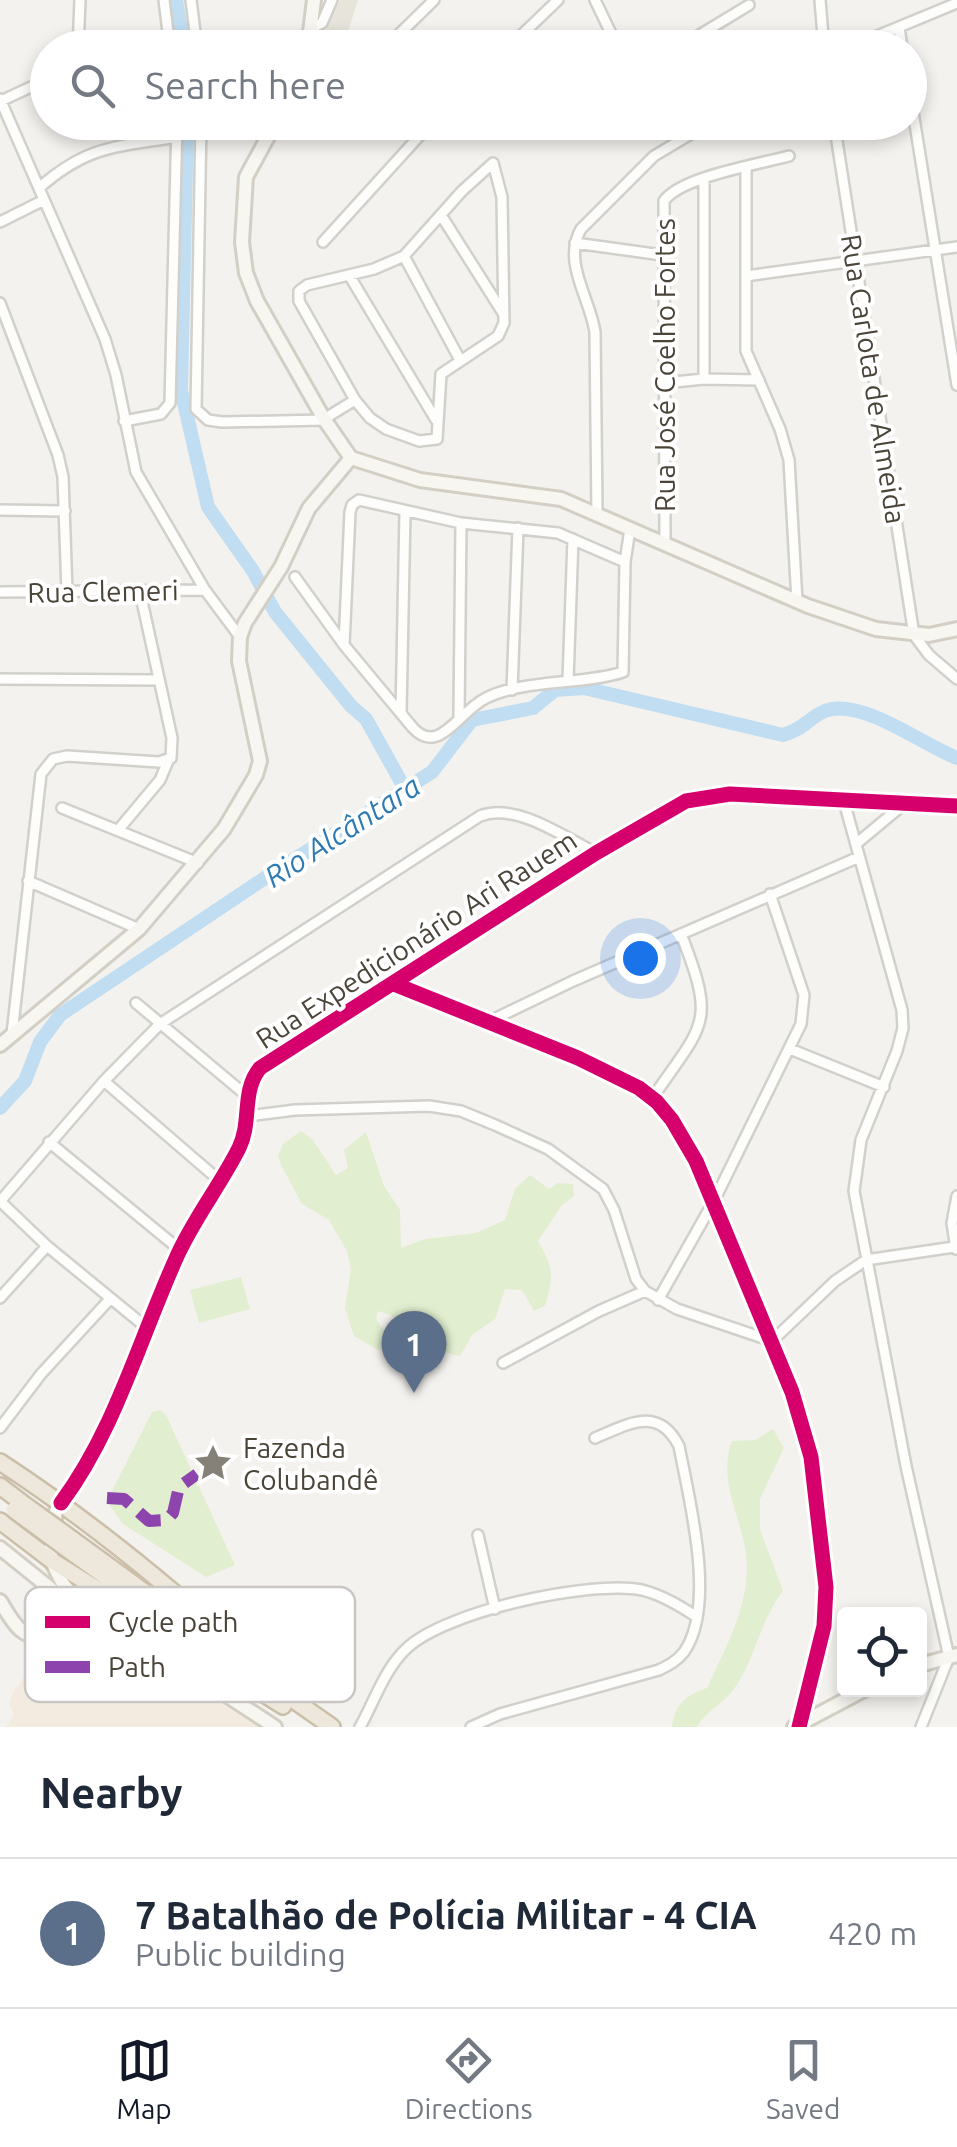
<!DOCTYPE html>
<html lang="en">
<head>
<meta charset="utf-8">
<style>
	:root { --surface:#fff; --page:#f6f6f7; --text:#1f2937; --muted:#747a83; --line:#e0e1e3; --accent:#111827 }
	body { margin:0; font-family:Ubuntu,sans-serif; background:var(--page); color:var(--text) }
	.controls { position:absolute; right:30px; bottom:30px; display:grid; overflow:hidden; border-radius:10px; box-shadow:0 5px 15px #0003 }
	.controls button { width:90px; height:90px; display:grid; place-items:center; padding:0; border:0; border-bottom:2px solid var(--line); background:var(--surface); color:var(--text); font:50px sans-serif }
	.you { position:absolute; left:640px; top:958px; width:35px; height:35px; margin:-25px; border:8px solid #fff; border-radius:50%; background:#1a73e8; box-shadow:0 0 0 15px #1a73e833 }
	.badge { display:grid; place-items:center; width:65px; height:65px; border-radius:50%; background:var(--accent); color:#fff; font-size:32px; font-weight:700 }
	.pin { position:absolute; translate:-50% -82px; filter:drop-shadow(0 2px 5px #0008) }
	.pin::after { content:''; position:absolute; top:52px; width:35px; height:30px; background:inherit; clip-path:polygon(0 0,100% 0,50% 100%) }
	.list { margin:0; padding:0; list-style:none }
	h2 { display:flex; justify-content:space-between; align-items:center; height:130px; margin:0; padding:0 40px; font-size:42px }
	h2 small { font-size:32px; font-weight:400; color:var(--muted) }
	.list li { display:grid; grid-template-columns:65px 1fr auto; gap:30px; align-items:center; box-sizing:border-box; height:150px; padding:0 40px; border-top:2px solid var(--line) }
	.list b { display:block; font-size:38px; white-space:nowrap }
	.list p { margin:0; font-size:32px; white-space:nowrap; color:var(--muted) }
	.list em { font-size:32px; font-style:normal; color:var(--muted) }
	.icon { flex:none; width:55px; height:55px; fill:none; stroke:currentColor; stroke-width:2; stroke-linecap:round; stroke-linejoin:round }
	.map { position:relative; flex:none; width:957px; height:1727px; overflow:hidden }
	.search { position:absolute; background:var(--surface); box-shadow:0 5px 15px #0003; left:30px; right:30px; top:30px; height:110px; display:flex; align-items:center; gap:25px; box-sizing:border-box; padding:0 35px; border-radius:55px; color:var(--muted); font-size:38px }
	.sheet { height:280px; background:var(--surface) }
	nav { display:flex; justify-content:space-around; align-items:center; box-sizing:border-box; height:140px; border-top:2px solid var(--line); background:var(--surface); font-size:28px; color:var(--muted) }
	nav a { display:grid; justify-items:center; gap:5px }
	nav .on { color:var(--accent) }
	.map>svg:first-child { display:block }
	.residential { fill:#e7e4dc }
	.commercial { fill:#f3ebdf }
	.green { fill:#e1eecf }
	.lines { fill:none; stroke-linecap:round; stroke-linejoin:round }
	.river { stroke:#c0ddf1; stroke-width:14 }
	.street-casing { stroke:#d2d0cb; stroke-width:14 }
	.secondary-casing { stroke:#d3cfc5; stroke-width:18 }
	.highway-casing { stroke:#ccbfa9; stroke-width:20 }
	.street { stroke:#fdfdfc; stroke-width:9 }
	.secondary { stroke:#f7f6f1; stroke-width:12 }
	.highway { stroke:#ede8db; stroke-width:15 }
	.highway-bridge-casing { stroke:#ccbfa9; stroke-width:20; stroke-linecap:butt }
	.highway-bridge { stroke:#ede8db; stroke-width:15 }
	.quiet { stroke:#8e44ad; stroke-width:12; stroke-dasharray:25 12; stroke-linecap:butt }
	.cycleway-casing { stroke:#fff; stroke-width:21 }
	.cycleway { stroke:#d6006c; stroke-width:15 }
	.labels { text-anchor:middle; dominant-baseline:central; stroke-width:8; stroke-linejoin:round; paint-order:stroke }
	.street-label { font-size:28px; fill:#4b4439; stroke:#fff }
	.poi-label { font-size:28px; fill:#4b4439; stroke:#fff; text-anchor:start }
	.water-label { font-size:30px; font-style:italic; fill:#2e7ab2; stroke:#fff }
	.key { fill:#fff; stroke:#c9c7c4; stroke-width:2.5 }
	.key-label { font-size:28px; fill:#4b4439 }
</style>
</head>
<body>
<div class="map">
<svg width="957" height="1727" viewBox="0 0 957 1727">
	<rect width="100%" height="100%" fill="#f4f2ee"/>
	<path class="residential" d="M340,0H358L343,47H318Z"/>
	<path class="commercial" d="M71,1621L86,1623L260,1727H6L14,1715L9,1704L12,1694L55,1632Z"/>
	<path class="green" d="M301,1131L313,1140L336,1175L348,1168L344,1150L366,1132L384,1186L400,1210L401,1248L425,1239L476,1233L505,1220L515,1189L530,1175L549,1189L558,1183L573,1184L574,1196L562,1205L538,1241C554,1269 554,1276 545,1306L534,1311L522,1290L505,1289L495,1319L472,1335L460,1356L415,1345L391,1315L378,1311L376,1319L393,1344L378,1350L354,1336L345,1308L351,1269L347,1251L329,1220L302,1204L281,1165L278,1156L283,1144Z
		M241,1277L250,1309L199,1323L190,1290Z
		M160,1410L166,1415L235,1565L206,1577L123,1524L110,1506L111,1493L152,1412Z
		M773,1429L784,1448L760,1499V1530L783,1591C761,1619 756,1656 736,1686C725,1703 707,1710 697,1727H672C675,1704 686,1695 707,1688C726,1647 752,1601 746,1554C741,1515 717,1480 732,1441L755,1440Z"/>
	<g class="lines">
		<path class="river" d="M176,0L184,48
			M187,122L181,390L208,507L253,571L275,612L351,706L366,719L405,789
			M0,1108L25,1081L40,1042L60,1015L265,878L432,772L472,720L533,708L555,690L584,688L783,735C806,729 813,712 832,709C871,704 921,744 957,758"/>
		<g class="street-casing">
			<path id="street" d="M164,0L170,48
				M191,0L197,48
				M595,0L618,48
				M820,0L824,48
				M899,27L902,48
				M312,28L322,23L332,0
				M78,48L80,0
				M385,48L434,0
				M508,48L558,0
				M678,48L749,5
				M848,48L957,3
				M910,93L957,385
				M0,99L105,339L116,375L136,472L205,590L240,637
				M1,101L48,79
				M201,122L196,409L208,420L222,422L325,420
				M834,122L914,635L929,655L957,679
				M542,130L555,122
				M201,133L259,122
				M269,135L315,122
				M493,163L502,197L504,323L498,336L441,374L437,439L419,441L386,429L370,418L355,400L299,301V291L307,285L374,269L404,256L462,191Z
				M746,168V351L780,429L789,460L797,601
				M704,179V379
				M39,188C88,145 116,147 177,137
				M441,215L503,313
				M0,222L44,200
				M323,242L432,122
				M575,243L662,255
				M404,256L460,360
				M349,275L436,420
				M746,276L957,247
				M0,303L58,455L63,477L67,592
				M664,383L704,379L759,380
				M324,419L355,400
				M124,421L161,414L170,403L177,122
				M0,510L65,511
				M597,513L595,332C590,298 562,262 581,229L654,156L711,122
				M665,544L664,201C680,177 760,164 789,156
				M295,577L344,645L413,728C439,756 458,712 486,698C524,679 583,685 623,672L625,562L630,529
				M0,592L205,590
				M344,645L350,512L352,505L359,500L461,523L558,533L625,562
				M0,679L158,680
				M568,680L573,539
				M512,690L518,528
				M401,713L405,512
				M459,716L461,523
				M843,798L902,1010L903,1028L897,1051L861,1140L854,1191L906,1466L949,1657L921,1727
				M62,808L198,863
				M119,829L160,780L168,761
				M856,844L904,804
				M28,881L139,929
				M394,984L578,1058L639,1088L657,1102L672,1120L696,1161L792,1392L811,1457L826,1587L824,1626L799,1726
				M136,1003L247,1096
				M490,1021L573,981L859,857
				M12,1034L41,774L53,759L67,756L159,762L171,758L172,738L140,592
				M790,1049L884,1087
				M104,1081L220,1181
				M653,1097C705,1022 716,1024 681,934
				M248,1116L295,1110L429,1106L461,1111L495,1125L548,1149L603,1189L614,1210L636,1279L645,1291
				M49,1142L180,1250
				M956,1249L952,1223L957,1196
				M0,1298L47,1246
				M658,1300L715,1199L801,1024L804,995L770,894
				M147,1328L47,1246L2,1203L3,1198L104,1081L160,1024L480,816C516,802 564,837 596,853
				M772,1341L835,1281L866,1260L954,1247
				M503,1363L599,1311L645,1291L677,1309L772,1341
				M0,1428L41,1374L110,1299
				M478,1535L495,1609
				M360,1727C374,1702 385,1668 407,1648C447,1611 589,1580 642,1590C662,1595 680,1606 697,1617
				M471,1727L500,1714L659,1670C669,1665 677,1661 684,1652C717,1605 689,1499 679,1446C658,1405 629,1424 595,1438"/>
		</g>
		<g class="secondary-casing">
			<path id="secondary" d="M308,48L314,0
				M276,122L246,177L242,242L246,273L257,301L324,419L351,458
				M351,458L420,480L561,499L808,606L876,629L929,635L957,629
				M0,1045L139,929L224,829L256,775L260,761L239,661L240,637L245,623L281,567L309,508L351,458
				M0,1548L51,1589L54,1623L47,1635C21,1642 12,1620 0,1601
				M920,1665L957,1655
				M275,1727L200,1678L88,1613L63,1584L51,1560V1545L56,1511L80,1477L103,1431L180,1250L241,1144L248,1116L250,1083L260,1068L596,853L686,801L730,794L957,806
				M794,1727L864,1690"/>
		</g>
		<g class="highway-casing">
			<path id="highway" d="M0,1462C106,1531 201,1612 292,1699
				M0,1486L21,1502
				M0,1521L51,1560L283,1706
				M72,1539L246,1666
				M67,1549L120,1587
				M285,1694L332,1727"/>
		</g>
		<use href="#street" class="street"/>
		<use href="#secondary" class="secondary"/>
		<use href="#highway" class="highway"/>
		<g class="highway-bridge-casing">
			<path id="highway-bridge" d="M21,1502L72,1539
				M14,1510L67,1549"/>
		</g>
		<use href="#highway-bridge" class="highway-bridge"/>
		<path class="quiet" d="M107,1498L124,1499L149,1521L167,1520L173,1513L179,1487L197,1474"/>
		<g class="cycleway-casing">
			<path id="cycleway" d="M394,984L578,1058L639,1088L657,1102L672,1120L696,1161L792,1392L811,1457L826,1587L824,1626L799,1727
				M61,1503C116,1429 140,1337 178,1254C195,1217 221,1184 239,1148C252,1122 241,1091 260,1068L596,853L686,801L730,794L957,806"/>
		</g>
		<use href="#cycleway" class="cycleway"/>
	</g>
	<defs>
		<g id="sight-bare" transform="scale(3)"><path d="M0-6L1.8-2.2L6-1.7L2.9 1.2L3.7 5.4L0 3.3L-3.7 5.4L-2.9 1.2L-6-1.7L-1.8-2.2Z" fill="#868178" stroke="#fff" stroke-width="2.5" paint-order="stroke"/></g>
	</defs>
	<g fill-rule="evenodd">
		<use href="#sight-bare" x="213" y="1463"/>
	</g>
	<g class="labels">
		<g class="street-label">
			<text transform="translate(664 365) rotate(-90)">Rua José Coelho Fortes</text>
			<text transform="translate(874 379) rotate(81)">Rua Carlota de Almeida</text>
			<text transform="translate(103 591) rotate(-1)">Rua Clemeri</text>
			<text transform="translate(416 939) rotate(-33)">Rua Expedicionário Ari Rauem</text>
		</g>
		<g class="poi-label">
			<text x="243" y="1447">Fazenda<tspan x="243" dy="32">Colubandê</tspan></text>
		</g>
		<g class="water-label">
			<text transform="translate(342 831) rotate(-33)">Rio Alcântara</text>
		</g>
	</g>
	<rect x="25" y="1587" width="330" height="115" rx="15" class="key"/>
	<rect x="45" y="1616" width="45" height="12" fill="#d6006c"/>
	<rect x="45" y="1661" width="45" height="12" fill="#8e44ad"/>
	<g class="key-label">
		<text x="108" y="1632">Cycle path</text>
		<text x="108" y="1677">Path</text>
	</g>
</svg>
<div class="controls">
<button><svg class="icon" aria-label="locate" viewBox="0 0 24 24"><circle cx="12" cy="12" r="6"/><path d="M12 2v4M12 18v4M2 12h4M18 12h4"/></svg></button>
</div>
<div class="you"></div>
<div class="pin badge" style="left:414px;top:1393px;background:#5c6f8a">1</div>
<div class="search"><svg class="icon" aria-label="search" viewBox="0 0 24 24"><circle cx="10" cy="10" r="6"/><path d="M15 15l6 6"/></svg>Search here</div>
</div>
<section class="sheet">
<h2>Nearby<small></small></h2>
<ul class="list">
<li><span class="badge" style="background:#5c6f8a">1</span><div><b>7 Batalhão de Polícia Militar - 4 CIA</b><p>Public building</p></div><em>420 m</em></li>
</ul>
</section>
<nav>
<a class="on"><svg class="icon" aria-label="map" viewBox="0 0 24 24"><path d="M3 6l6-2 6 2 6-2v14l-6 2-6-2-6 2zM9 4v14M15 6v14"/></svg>Map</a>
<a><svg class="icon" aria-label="directions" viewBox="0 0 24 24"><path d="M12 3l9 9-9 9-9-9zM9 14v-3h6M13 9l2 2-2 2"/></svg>Directions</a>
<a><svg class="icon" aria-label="saved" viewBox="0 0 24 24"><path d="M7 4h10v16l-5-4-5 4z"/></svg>Saved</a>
</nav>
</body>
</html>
